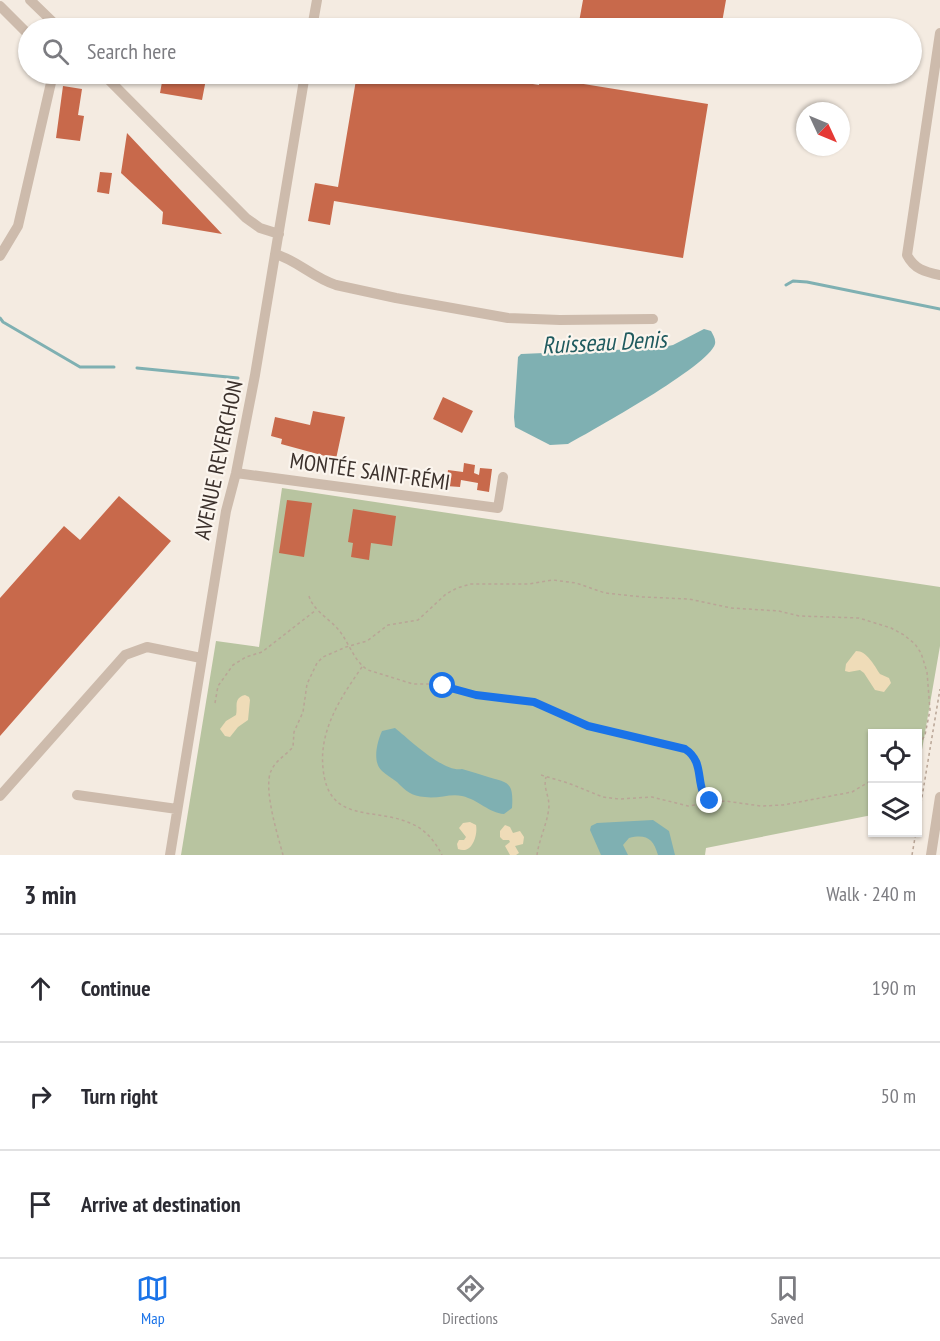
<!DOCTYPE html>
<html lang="en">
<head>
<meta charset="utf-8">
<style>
	:root { --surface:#fff; --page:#f7f7f7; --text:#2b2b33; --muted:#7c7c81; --line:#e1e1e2; --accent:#1a73e8 }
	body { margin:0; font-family:"PT Sans Narrow",sans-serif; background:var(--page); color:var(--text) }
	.controls { position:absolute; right:18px; bottom:18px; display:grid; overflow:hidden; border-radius:0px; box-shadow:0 2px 4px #0004 }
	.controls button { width:54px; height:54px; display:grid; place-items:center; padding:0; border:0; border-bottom:2px solid var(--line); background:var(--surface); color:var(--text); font:30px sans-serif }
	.compass { position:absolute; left:796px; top:102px; width:54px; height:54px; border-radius:50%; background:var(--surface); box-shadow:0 2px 4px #0004; rotate:134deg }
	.stop { position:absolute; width:18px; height:18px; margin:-14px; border:4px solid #1a73e8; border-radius:50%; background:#fff }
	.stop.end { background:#1a73e8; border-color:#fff; box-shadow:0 2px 6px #0008 }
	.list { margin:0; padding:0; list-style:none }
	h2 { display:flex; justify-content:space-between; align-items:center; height:78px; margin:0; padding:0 24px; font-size:26px }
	h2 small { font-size:20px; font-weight:400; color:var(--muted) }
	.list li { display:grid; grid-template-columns:39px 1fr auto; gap:18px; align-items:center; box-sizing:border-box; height:108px; padding:0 24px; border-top:2px solid var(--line) }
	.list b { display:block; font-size:22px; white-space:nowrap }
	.list em { font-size:20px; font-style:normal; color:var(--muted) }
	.icon { flex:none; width:33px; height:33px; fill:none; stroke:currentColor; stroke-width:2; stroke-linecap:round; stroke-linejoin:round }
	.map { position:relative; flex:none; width:940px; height:855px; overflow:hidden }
	.search { position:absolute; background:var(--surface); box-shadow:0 2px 4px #0004; left:18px; right:18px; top:18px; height:66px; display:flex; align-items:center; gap:15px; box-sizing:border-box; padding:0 21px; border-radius:33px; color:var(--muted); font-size:22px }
	.sheet { height:402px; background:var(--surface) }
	nav { display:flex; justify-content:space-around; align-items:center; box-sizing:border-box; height:84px; border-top:2px solid var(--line); background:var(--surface); font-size:16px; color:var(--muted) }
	nav a { display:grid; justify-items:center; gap:3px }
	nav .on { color:var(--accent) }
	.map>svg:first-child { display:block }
	.green { fill:#b8c4a0 }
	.sand { fill:#efdcb8 }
	.water { fill:#7fb0b2 }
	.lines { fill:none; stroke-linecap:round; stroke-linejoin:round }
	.stream { stroke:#7fb0b2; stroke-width:3 }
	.building { fill:#c8694b }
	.path { stroke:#b9a596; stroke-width:1.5; stroke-dasharray:3 3; stroke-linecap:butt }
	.minor { stroke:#cdbbac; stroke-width:10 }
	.route { stroke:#1a73e8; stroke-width:8 }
	.labels { text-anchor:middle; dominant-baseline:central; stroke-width:4.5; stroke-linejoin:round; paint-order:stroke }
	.street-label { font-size:22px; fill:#3b302b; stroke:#fbf5ee }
	.water-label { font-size:24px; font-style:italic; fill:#1f5a5e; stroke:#fbf5ee }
</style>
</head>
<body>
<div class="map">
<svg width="940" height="855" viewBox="0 0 940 855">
	<rect width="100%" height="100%" fill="#f4ebe1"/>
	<path class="green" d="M282,488L940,587V646L918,773V734H872V815L706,848L705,855H181L216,641L259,647Z"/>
	<path class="sand" d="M856,651C867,651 874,665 880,674L889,678L891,683L884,692L875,690L864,673L860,670L849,672L845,671L846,664Z
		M245,695L249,697L250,700L248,720L238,727L230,737L225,736L220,729L226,721L236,715C238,707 233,698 245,695Z
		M470,822L476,825C478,835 472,855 458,849L457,844L459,840H464L466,837L459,828L463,823Z
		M505,825L510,827L513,833L520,831L524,837L523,844L515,846L519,853L516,855H510L505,846L510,842L509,840H503L500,837V831Z"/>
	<path class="water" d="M704,329L711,331C713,335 716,339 715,344C709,366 593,430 568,444L550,445L515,427L514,417L518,357L521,354L659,348L673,345Z
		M395,728C410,740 444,773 462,769C470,771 478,774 485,776C507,783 514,780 512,808L504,814C489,813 479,800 462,796C451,793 438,799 425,797C411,796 406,791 397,782C392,778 386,775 382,771C372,762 377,742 382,731Z
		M653,820L669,831L675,855H658C653,838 646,834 629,838L623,845L628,855H601L590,830L591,826L597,823Z"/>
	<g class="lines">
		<path class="stream" d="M786,285L793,281L807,282L940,309
			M0,318L3,322L80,367H114
			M137,368L238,378"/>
	</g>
	<path class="building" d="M583,0H726L721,28H694L648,21L647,28H620L579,22Z
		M155,18L207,27L206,28H153Z
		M145,74H207L202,100L160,93L162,82L144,79Z
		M208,74H235L234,79Z
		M357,74H471L539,85L540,77L708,104L683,258L334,201L330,225L308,221L315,183L338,187Z
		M63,86L82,89L78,115L84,116L80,141L56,138Z
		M127,133L222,234L162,224L163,212L121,173Z
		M100,172L112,173L109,194L97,192Z
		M443,397L473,411L462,433L433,419Z
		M313,411L345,417L336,459L281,444L282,439L271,436L275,417L310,425Z
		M464,463L475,465L474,473L479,475L480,468L492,469L489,492L477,490L478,483L461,480L460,487L446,486L448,470L463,472Z
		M119,496L171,541L0,736V598L64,526L80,540Z
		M287,500L312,503L304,557L279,553Z
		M353,509L396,516L392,546L371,543L369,560L351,557L353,543L348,542Z"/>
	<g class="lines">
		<path class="path" d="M309,596C313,610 328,618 337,628C349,641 353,661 368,670L413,684H437L476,695L534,702L588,726L685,749L696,760L703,795L714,802
			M362,667C341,697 319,730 323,768C328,824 373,807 410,823C425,829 435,841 442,855
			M215,703L218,686L233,665L246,657L262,652L316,610
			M541,775L568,783L603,797L619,799L652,797L688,806L725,801L761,806L783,805L852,792L872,780
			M918,821L940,689
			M283,855C278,836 263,789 271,771C275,761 286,755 293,747L294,732L303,712L307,684L317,663L323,657L346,647L367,641L388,625L418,620L446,594L457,588L471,584H529L553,580L576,583L605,593L643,597L689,599L731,608L779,611L799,616L859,618L891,628L904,635L915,644L921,653L927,672L930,710L925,735L918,747
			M537,855C539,839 548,822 549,806C549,795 543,788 546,777
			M912,855L916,832"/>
		<path class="minor" d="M30,0L59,28
			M0,6L28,34
			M312,28L317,0
			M940,33L907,255C914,269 925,272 940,275
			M103,74L246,218L260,228L279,234
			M275,254C297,260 313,278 336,285L396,298L508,318L560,320L653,319
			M0,256L18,226L53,74
			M236,473L498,508L503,477
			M77,795L177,809
			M0,796L125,655L147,647L201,658
			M170,855L226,511L236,473L255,375L305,74
			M931,855L940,797"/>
	</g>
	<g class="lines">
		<path class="route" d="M443,686L476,695L534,702L588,726L685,749C707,763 693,788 710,801"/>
	</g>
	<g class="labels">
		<g class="street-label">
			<text transform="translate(218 460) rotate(-78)">AVENUE REVERCHON</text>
			<text transform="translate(370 471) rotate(8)">MONTÉE SAINT-RÉMI</text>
		</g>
		<g class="water-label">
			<text transform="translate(604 342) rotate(-3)">Ruisseau Denis</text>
		</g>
	</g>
</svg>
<div class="controls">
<button><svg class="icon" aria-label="locate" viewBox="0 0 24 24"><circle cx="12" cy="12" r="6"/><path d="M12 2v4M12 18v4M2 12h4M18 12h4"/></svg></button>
<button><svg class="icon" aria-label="layers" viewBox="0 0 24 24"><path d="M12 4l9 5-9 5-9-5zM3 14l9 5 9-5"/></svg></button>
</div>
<svg class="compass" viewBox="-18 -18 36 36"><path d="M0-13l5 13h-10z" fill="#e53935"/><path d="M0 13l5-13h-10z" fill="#7c7c81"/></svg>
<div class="stop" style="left:443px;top:686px"></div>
<div class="stop end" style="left:710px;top:801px"></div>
<div class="search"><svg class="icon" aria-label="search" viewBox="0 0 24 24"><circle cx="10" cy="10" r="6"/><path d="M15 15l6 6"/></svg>Search here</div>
</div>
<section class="sheet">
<h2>3 min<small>Walk · 240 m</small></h2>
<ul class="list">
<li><svg class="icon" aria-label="ahead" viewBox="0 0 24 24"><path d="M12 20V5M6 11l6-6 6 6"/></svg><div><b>Continue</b></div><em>190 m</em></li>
<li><svg class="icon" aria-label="right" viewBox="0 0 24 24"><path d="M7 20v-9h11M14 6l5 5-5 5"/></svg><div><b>Turn right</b></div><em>50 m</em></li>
<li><svg class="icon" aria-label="arrive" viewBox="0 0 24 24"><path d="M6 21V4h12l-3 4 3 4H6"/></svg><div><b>Arrive at destination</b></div></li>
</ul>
</section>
<nav>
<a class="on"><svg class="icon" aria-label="map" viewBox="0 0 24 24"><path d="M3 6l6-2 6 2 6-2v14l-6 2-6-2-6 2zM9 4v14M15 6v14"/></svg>Map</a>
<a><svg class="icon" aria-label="directions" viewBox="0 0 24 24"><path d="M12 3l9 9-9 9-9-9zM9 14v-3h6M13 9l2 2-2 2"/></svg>Directions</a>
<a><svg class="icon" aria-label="saved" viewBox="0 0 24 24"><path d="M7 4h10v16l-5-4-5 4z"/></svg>Saved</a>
</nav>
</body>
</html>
